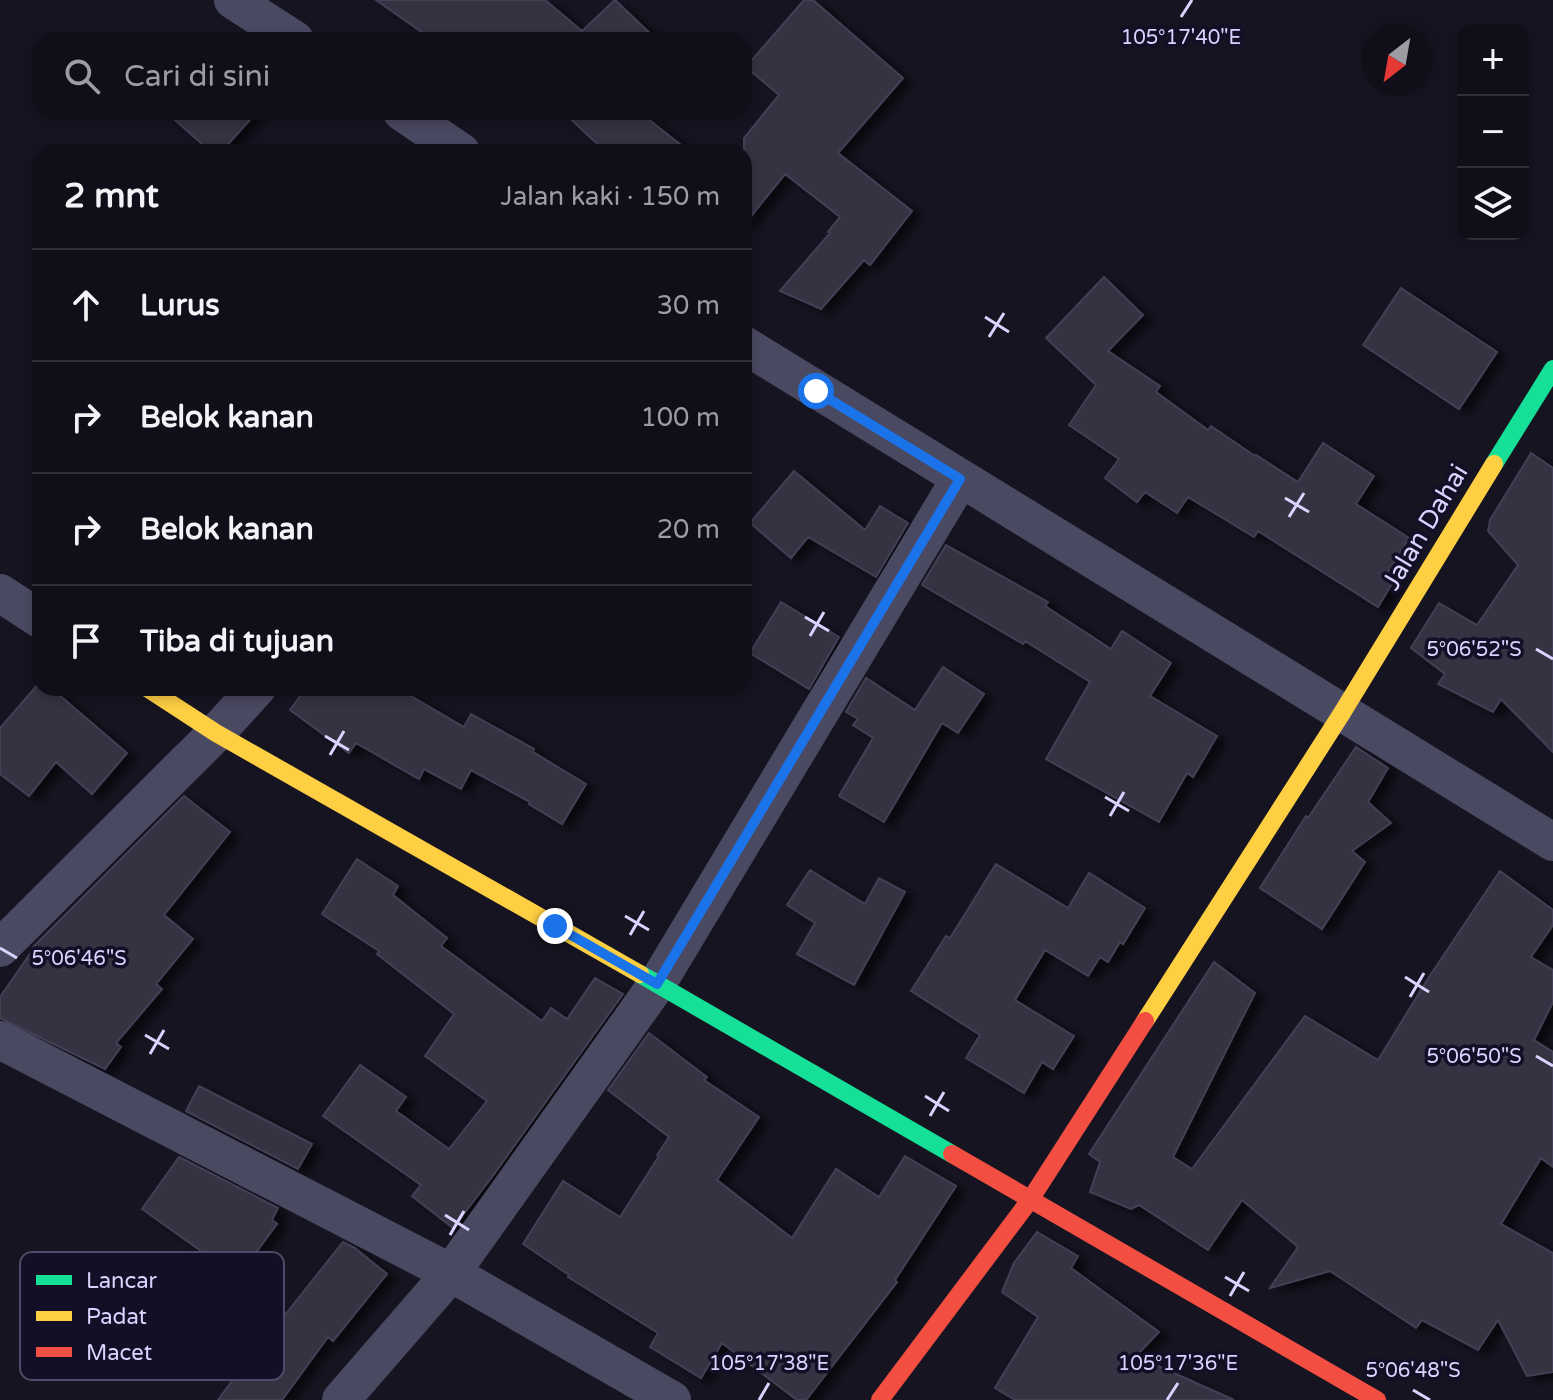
<!DOCTYPE html>
<html lang="id">
<head>
<meta charset="utf-8">
<style>
	:root { --surface:#100f19; --page:#191822; --text:#f1f3f6; --muted:#9c9ca2; --line:#302f38 }
	body { margin:0; font-family:"Varela Round",sans-serif; background:var(--page); color:var(--text) }
	.controls { position:absolute; right:24px; top:24px; display:grid; overflow:hidden; border-radius:16px; box-shadow:0 4px 12px #0003 }
	.controls button { width:72px; height:72px; display:grid; place-items:center; padding:0; border:0; border-bottom:2px solid var(--line); background:var(--surface); color:var(--text); font:40px sans-serif }
	.compass { position:absolute; left:1361px; top:24px; width:72px; height:72px; border-radius:50%; background:var(--surface); box-shadow:0 4px 12px #0003; rotate:211deg }
	.stop { position:absolute; width:24px; height:24px; margin:-18px; border:6px solid #1a73e8; border-radius:50%; background:#fff }
	.stop.end { background:#1a73e8; border-color:#fff; box-shadow:0 2px 8px #0008 }
	.list { margin:0; padding:0; list-style:none }
	h2 { display:flex; justify-content:space-between; align-items:center; height:104px; margin:0; padding:0 32px; font-size:34px }
	h2 small { font-size:26px; font-weight:400; color:var(--muted) }
	.list li { display:grid; grid-template-columns:52px 1fr auto; gap:24px; align-items:center; box-sizing:border-box; height:112px; padding:0 32px; border-top:2px solid var(--line) }
	.list b { display:block; font-size:30px; white-space:nowrap }
	.list em { font-size:26px; font-style:normal; color:var(--muted) }
	.icon { flex:none; width:44px; height:44px; fill:none; stroke:currentColor; stroke-width:2; stroke-linecap:round; stroke-linejoin:round }
	.map { position:relative; flex:none; width:1553px; height:1400px; overflow:hidden }
	.search { position:absolute; background:var(--surface); box-shadow:0 4px 12px #0003; left:32px; top:32px; width:720px; height:88px; display:flex; align-items:center; gap:20px; box-sizing:border-box; padding:0 28px; border-radius:24px; color:var(--muted); font-size:30px }
	.panel { position:absolute; background:var(--surface); box-shadow:0 4px 12px #0003; left:32px; top:144px; width:720px; height:552px; border-radius:24px }
	.map>svg:first-child { display:block }
	.building { fill:#343243; stroke:#433f54; stroke-width:2; filter:url(#shadow) }
	.lines { fill:none; stroke-linecap:round; stroke-linejoin:round }
	.street { stroke:#4a4962; stroke-width:38 }
	.fast { stroke:#16e098; stroke-width:18 }
	.slow { stroke:#ffcf43; stroke-width:18 }
	.jam { stroke:#f24e42; stroke-width:18 }
	.route { stroke:#1a73e8; stroke-width:10 }
	.ticks { fill:none; stroke:#d9d4ff; stroke-width:3 }
	.labels { text-anchor:middle; dominant-baseline:central; stroke-width:7; stroke-linejoin:round; paint-order:stroke }
	.street-label { font-size:26px; fill:#d9d4ff; stroke:#130f26 }
	.key { fill:#130f26; stroke:#4e4a67; stroke-width:2 }
	.key-label { font-size:22px; fill:#d9d4ff }
	.ticks-label { font-size:20px; text-anchor:middle; fill:#d9d4ff; stroke:#130f26; stroke-width:7; stroke-linejoin:round; paint-order:stroke }
</style>
</head>
<body>
<div class="map">
<svg width="1553" height="1400" viewBox="0 0 1553 1400">
	<defs>
		<filter id="shadow"><feDropShadow dx="9" dy="5" stdDeviation="4" flood-color="#0009"/></filter>
	</defs>
	<rect width="100%" height="100%" fill="#161421"/>
	<path class="building" d="M376,0H545L582,31L615,0L657,40H433Z
		M804,0H813L903,78L838,153L912,211L870,265L864,260L821,309L780,291L830,233L828,232L840,217L785,174L744,225V138L779,95L746,67Z
		M166,112H257L221,152H211Z
		M563,112H639L690,152H606Z
		M1104,277L1143,315L1108,351L1160,386L1156,392L1208,430L1211,426L1255,456L1256,455L1298,482L1323,443L1374,476L1356,504L1409,538L1388,572L1396,577L1378,607L1258,531L1254,537L1188,497L1177,513L1145,492L1137,502L1105,478L1119,459L1069,425L1096,385L1046,338Z
		M1401,288L1497,352L1459,409L1363,345Z
		M1531,453L1553,468V752L1501,699L1493,712L1438,684L1445,674L1411,648L1439,603L1477,625L1518,565L1488,531L1490,520Z
		M794,471L865,530L880,506L908,523L876,577L808,537L791,558L750,523Z
		M946,545L1048,602L1045,606L1111,649L1122,631L1171,663L1150,696L1217,736L1193,777L1187,773L1159,822L1046,759L1090,682L1025,641L1023,644L922,585Z
		M781,602L839,637L809,689L750,653Z
		M943,667L984,694L958,733L942,723L884,822L839,796L873,738L853,725L858,719L846,712L866,678L915,710Z
		M40,682V688H51L127,753L92,794L56,762L29,796L0,774V728Z
		M306,688H397L464,727L471,714L534,749L533,752L586,784L562,824L529,804L530,802L471,770L461,789L424,769L419,779L356,743L349,753L290,710Z
		M1356,747L1388,768L1368,802L1391,823L1352,851L1365,862L1322,929L1260,888L1306,816L1308,818Z
		M184,796L230,832L164,915L193,939L156,984L162,989L116,1043L121,1047L105,1069L0,1018V997L34,948L33,947Z
		M357,859L398,886L393,895L447,938L441,946L542,1021L551,1008L567,1019L595,978L623,994L492,1177L453,1228L412,1196L421,1185L323,1116L360,1065L406,1097L396,1111L449,1149L487,1101L425,1056L454,1014L377,954L379,951L322,914Z
		M996,864L1068,908L1089,873L1145,908L1123,944L1120,942L1108,962L1100,957L1088,976L1045,950L1015,1000L1074,1036L1053,1069L1042,1062L1024,1093L966,1058L980,1035L911,991L946,936L950,938Z
		M810,870L865,904L879,878L905,892L854,985L797,954L815,923L787,905Z
		M1500,871L1553,910V925L1531,957L1553,970V1002L1534,1040L1553,1052V1167L1541,1158L1501,1224L1553,1253V1372L1527,1376L1498,1320L1478,1350L1422,1320L1416,1328L1330,1271L1270,1288L1298,1247L1242,1200L1208,1250L1139,1205L1131,1209L1090,1192L1100,1162L1089,1154L1214,962L1255,993L1173,1157L1192,1169L1305,1016L1378,1060L1429,977Z
		M649,1033L707,1077L704,1080L759,1117L717,1180L792,1238L836,1169L879,1197L905,1156L956,1186L895,1280L897,1282L806,1400H797L722,1343L701,1378L650,1347L658,1333L568,1277L569,1275L523,1244L563,1181L620,1217L659,1156L657,1155L669,1137L608,1090Z
		M199,1086L312,1144L298,1169L186,1111Z
		M179,1157L278,1208L272,1220L277,1224L232,1285L196,1258L201,1251L142,1209Z
		M1037,1232L1078,1256L1071,1268L1159,1332L1136,1356L1234,1400H1015L995,1388L1038,1317L1002,1292L1014,1263Z
		M343,1242L355,1248L387,1274L333,1341L328,1337L282,1400H218L271,1328L273,1330Z"/>
	<g class="lines">
		<path class="street" d="M233,0L295,40
			M402,112L461,152
			M744,345L1553,842
			M0,593L40,619
			M0,948L216,733L257,688
			M0,1040L451,1273L672,1400
			M341,1400L451,1273L657,984L960,479"/>
		<path class="fast" d="M1494,464L1553,369
			M640,974L952,1154"/>
		<path class="slow" d="M147,688L216,733L640,974
			M1145,1021L1342,713L1494,464"/>
		<path class="jam" d="M952,1154L1377,1400
			M880,1400L1030,1200L1145,1021"/>
	</g>
	<g class="lines">
		<path class="route" d="M555,926L657,984L960,479L816,391"/>
	</g>
	<path class="ticks" d="M1181,17L1192,0M985,317L1009,332M989,337L1004,313M1285,498L1309,512M1289,517L1304,493M805,617L829,631M810,636L824,612M1536,649L1553,659M325,736L349,750M330,755L344,731M1105,797L1129,811M1110,816L1124,792M625,916L649,930M630,935L644,911M0,948L17,958M1405,977L1429,992M1410,997L1424,973M145,1035L169,1049M150,1054L164,1030M1536,1056L1553,1066M925,1096L949,1111M930,1116L944,1092M445,1215L469,1230M450,1235L464,1211M1225,1277L1249,1291M1230,1296L1244,1272M1413,1390L1430,1400M759,1400L769,1383M1167,1400L1178,1383"/>
	<g class="labels">
		<g class="street-label">
			<text transform="translate(1425 527) rotate(-59)">Jalan Dahai</text>
		</g>
	</g>
	<rect x="20" y="1252" width="264" height="128" rx="12" class="key"/>
	<rect x="36" y="1275" width="36" height="10" fill="#16e098"/>
	<rect x="36" y="1311" width="36" height="10" fill="#ffcf43"/>
	<rect x="36" y="1347" width="36" height="10" fill="#f24e42"/>
	<g class="key-label">
		<text x="86" y="1288">Lancar</text>
		<text x="86" y="1324">Padat</text>
		<text x="86" y="1360">Macet</text>
	</g>
	<g class="ticks-label">
		<text x="1181" y="44">105°17'40"E</text>
		<text x="1474" y="656">5°06'52"S</text>
		<text x="79" y="965">5°06'46"S</text>
		<text x="1474" y="1063">5°06'50"S</text>
		<text x="769" y="1370">105°17'38"E</text>
		<text x="1178" y="1370">105°17'36"E</text>
		<text x="1413" y="1377">5°06'48"S</text>
	</g>
</svg>
<div class="controls">
<button>+</button>
<button>−</button>
<button><svg class="icon" aria-label="layers" viewBox="0 0 24 24"><path d="M12 4l9 5-9 5-9-5zM3 14l9 5 9-5"/></svg></button>
</div>
<svg class="compass" viewBox="-18 -18 36 36"><path d="M0-13l5 13h-10z" fill="#e53935"/><path d="M0 13l5-13h-10z" fill="#9c9ca2"/></svg>
<div class="stop" style="left:816px;top:391px"></div>
<div class="stop end" style="left:555px;top:926px"></div>
<div class="search"><svg class="icon" aria-label="search" viewBox="0 0 24 24"><circle cx="10" cy="10" r="6"/><path d="M15 15l6 6"/></svg>Cari di sini</div>
<section class="panel">
<h2>2 mnt<small>Jalan kaki · 150 m</small></h2>
<ul class="list">
<li><svg class="icon" aria-label="ahead" viewBox="0 0 24 24"><path d="M12 20V5M6 11l6-6 6 6"/></svg><div><b>Lurus</b></div><em>30 m</em></li>
<li><svg class="icon" aria-label="right" viewBox="0 0 24 24"><path d="M7 20v-9h11M14 6l5 5-5 5"/></svg><div><b>Belok kanan</b></div><em>100 m</em></li>
<li><svg class="icon" aria-label="right" viewBox="0 0 24 24"><path d="M7 20v-9h11M14 6l5 5-5 5"/></svg><div><b>Belok kanan</b></div><em>20 m</em></li>
<li><svg class="icon" aria-label="arrive" viewBox="0 0 24 24"><path d="M6 21V4h12l-3 4 3 4H6"/></svg><div><b>Tiba di tujuan</b></div></li>
</ul>
</section>
</div>
</body>
</html>
